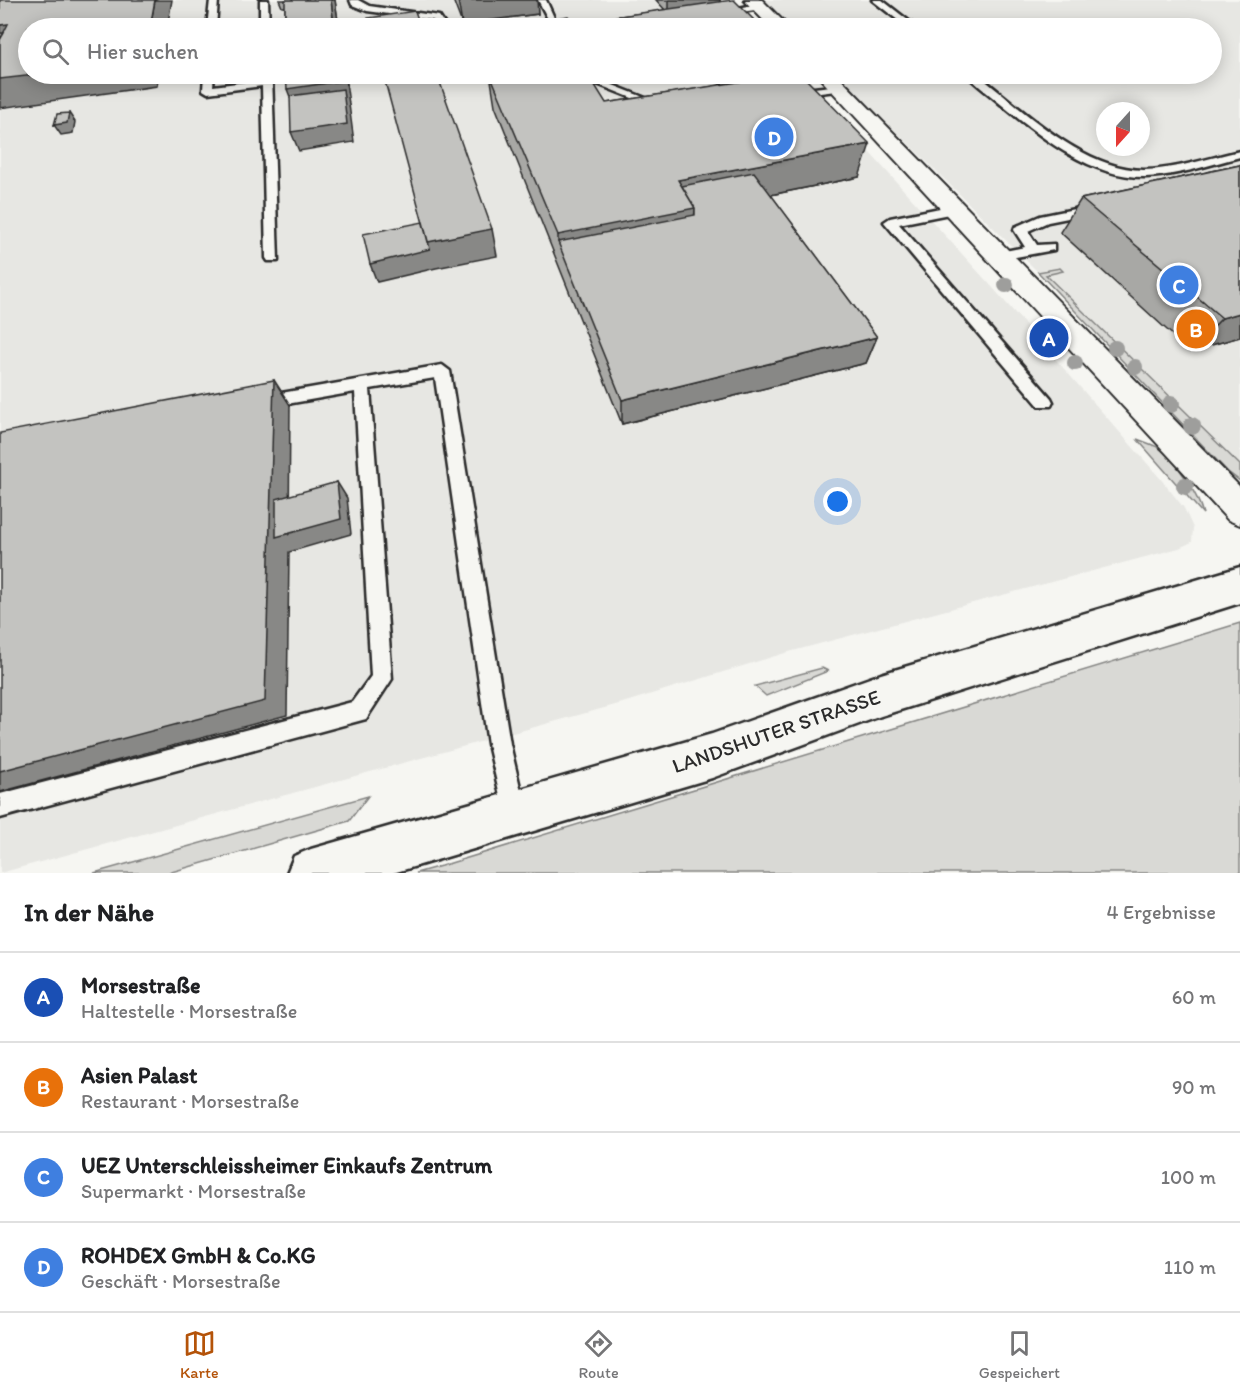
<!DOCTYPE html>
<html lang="de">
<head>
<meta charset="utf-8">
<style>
	:root { --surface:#fff; --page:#f6f6f6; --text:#202124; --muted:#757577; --line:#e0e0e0; --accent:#b45309 }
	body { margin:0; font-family:Itim,sans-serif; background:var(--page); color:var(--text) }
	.compass { position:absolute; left:1096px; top:102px; width:54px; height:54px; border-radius:50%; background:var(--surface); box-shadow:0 3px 15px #0003; rotate:201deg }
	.you { position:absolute; left:838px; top:502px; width:21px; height:21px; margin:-15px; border:4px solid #fff; border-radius:50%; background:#1a73e8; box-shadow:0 0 0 9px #1a73e833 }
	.badge { display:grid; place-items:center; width:39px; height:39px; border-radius:50%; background:var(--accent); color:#fff; font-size:20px; font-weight:700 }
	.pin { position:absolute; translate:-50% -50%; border:3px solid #fff; box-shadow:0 2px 6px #0006 }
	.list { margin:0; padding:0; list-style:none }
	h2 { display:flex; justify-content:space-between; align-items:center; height:78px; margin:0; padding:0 24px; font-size:26px }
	h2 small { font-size:20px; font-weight:400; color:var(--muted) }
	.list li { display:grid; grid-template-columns:39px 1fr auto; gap:18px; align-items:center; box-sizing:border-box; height:90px; padding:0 24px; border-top:2px solid var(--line) }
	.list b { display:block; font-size:22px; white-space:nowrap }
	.list p { margin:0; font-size:20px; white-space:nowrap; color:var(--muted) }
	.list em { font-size:20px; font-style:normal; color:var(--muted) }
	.icon { flex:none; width:33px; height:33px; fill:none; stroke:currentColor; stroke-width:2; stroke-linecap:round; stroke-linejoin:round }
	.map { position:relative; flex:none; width:1240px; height:873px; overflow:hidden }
	.search { position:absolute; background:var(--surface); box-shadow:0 3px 15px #0003; left:18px; right:18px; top:18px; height:66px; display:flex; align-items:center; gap:15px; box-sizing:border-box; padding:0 21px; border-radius:33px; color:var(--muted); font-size:22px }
	.sheet { height:438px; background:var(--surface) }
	nav { display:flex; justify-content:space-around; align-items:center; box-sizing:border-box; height:84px; border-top:2px solid var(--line); background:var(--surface); font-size:16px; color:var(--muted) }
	nav a { display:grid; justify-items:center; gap:3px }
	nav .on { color:var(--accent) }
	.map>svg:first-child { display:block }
	.built { fill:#e7e7e3; fill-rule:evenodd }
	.green { fill:#d9d9d5; stroke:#828280; stroke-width:1.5 }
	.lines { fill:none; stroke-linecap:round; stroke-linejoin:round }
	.lane-casing { stroke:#2b2b2b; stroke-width:5 }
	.street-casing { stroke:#2b2b2b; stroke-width:4 }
	.secondary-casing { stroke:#2b2b2b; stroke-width:5 }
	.lane { fill:#f6f6f2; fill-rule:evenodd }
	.street { fill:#f6f6f2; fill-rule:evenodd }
	.secondary { fill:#f6f6f2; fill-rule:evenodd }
	.tree { fill:#9e9e9c }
	.wall { fill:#a8a8a5; stroke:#2b2b2b; stroke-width:1.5 }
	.shaded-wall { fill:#888886; stroke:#2b2b2b; stroke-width:1.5 }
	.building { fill:#c3c3c0; stroke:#2b2b2b; stroke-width:1.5 }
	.labels { text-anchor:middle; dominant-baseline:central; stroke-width:6; stroke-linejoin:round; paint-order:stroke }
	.near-street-label { font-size:21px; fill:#2b2b2b; stroke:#f6f6f2 }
</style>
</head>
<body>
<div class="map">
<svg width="1240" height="873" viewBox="0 0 1240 873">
	<rect width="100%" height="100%" fill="#f6f6f2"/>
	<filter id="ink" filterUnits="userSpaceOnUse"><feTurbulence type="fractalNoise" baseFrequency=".0167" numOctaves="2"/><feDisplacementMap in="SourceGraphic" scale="12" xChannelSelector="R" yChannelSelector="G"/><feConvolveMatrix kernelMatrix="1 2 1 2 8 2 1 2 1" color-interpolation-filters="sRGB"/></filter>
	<g filter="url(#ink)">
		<path class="built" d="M0,0H729L756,28H28V74H798L993,288L1160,478L1184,508L1193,528L1192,542L1179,548L785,653L619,704L0,873Z
			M764,0H1240V481L1228,472L1038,272L838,74H1212V28H793ZM1105,111H1141V147H1105Z"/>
		<path class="green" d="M1060,268L1063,271L1046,275L1240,465V481L1228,472L1038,272Z
			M1137,439C1144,442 1152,444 1159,448C1176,459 1198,495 1203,514Z
			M1240,623V873H416L441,866Z
			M822,668L828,671L766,696L755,686Z
			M368,796L349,821L168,873H94Z"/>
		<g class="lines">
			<g class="lane-casing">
				<path id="lane" d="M210,0H218L216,28H207Z
					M260,0H268L269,28H260Z
					M350,0H358L369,6L439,16L447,28H438L433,20L367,11L352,5Z
					M538,0H546L556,22L547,28H515L516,26L544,23L548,19Z
					M872,0H882L918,28H908Z
					M759,4L763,7L762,9L721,15L717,12Z
					M204,74H214L213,86L262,80V74H272L278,261H268L266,258L262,86L208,93L203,90Z
					M572,74H585L666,106L657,108Z
					M966,74H977C1022,109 1084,171 1145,170C1177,169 1209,158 1240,151V157C1209,165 1177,176 1146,177C1089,178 1038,135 997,101C987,92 975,84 966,74Z
					M840,85L845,88L844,90L796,96L791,93L796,90Z
					M955,205L959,206V212L899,224L1051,398L1053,402L1051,406H1039L884,222L890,218Z
					M1094,205L1098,206V212L1048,222L1028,231L1037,245L1054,244V250L1000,260L993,256L995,253L1025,247L1014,230L1015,227L1040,216Z
					M442,365L450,371L510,744L526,813L522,821L514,825L506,821L488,744L435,378L370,389L392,679L366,719L0,818V794L352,702L371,676L355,392L264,408L256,402L264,396Z"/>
			</g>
			<g class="street-casing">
				<path id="street" d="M744,0H762L790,28H771Z
					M816,74H836L1240,487V525L1228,520Z"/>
			</g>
			<g class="secondary-casing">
				<path id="secondary" d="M1240,567V603L881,716L712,778L393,873H287L294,856L311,849L712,734L881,674Z"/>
			</g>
			<use href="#lane" class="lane"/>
			<use href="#street" class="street"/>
			<use href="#secondary" class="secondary"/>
		</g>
		<g class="tree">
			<circle cx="1006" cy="285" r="8"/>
			<circle cx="1115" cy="348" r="8"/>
			<circle cx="1075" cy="363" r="8"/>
			<circle cx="1135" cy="367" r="8"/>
			<circle cx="1171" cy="404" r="9"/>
			<circle cx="1192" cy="426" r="9"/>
			<circle cx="1185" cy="486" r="9"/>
		</g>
		<path class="wall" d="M279,0H335L339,28H285V7H282Z
			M453,0H537L538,14L462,24Z
			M656,0H720V2L762,28H613V17L665,10Z
			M557,18L573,22V28H559L558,27Z
			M490,74L606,103L721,85L712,74H801L859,177L771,195L877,337L866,363L622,424L495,106Z
			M639,74H679L643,79Z
			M1240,165V337L1190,351L1060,232L1081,199Z"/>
		<path class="shaded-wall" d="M155,0H172L167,28H150Z
			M331,0H335L339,28H334Z
			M458,0H537L538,14L462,24Z
			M669,0H720L719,5L669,13Z
			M573,22V28H562V24Z
			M8,24L44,74H159L157,86L0,108V25Z
			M340,74H345L354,142L299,151L291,132L297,115L287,89Z
			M643,74H679L643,79Z
			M723,74H790L722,85Z
			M69,113L75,122L73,133L61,135L54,125Z
			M870,144L859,177L695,210L692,241L558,242V235L678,180Z
			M423,222L492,229L497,256L436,268L377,282L370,264Z
			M1240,313V337L1190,351L1222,318Z
			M877,337L866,363L622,424V400Z
			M274,380L290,405L289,534L337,482L347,498L351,534L289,552L287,715L0,792V771Z"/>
		<path class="building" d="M0,0H155L150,28H28V74H44L0,79V40L8,24L0,25Z
			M285,0H331L334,28H285Z
			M732,0H734L762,28H621L613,17Z
			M415,11L421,28H371L368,18Z
			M568,16L573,22L562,24L557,18Z
			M0,33H4L0,40Z
			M286,74H340L341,81L287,89Z
			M383,74H437L492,229L428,242Z
			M490,74H588L606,103L789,74H801L870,144L678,180L695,208L558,235Z
			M343,89L347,124L291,132L290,96Z
			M69,113L67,123L54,125L57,114Z
			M1240,165V313L1222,318L1081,199Z
			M754,172L877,337L622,400L558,242L695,215V208L682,186Z
			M423,222L430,249L370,264L363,234Z
			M274,380L265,701L0,771V433Z
			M337,482L341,519L276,537V499Z"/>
	</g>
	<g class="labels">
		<g class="near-street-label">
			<text transform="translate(776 731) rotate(-19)">LANDSHUTER STRASSE</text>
		</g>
	</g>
</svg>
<svg class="compass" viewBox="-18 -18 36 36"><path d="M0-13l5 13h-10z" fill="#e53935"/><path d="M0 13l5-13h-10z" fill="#757577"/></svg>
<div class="you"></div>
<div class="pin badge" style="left:1049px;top:338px;background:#1a4fb4">A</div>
<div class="pin badge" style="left:1196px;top:329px;background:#e8710a">B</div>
<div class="pin badge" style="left:1179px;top:285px;background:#3f7fe0">C</div>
<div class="pin badge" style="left:774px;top:137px;background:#3f7fe0">D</div>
<div class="search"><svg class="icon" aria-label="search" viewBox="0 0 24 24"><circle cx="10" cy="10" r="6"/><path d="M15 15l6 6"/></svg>Hier suchen</div>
</div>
<section class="sheet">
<h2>In der Nähe<small>4 Ergebnisse</small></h2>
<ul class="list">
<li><span class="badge" style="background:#1a4fb4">A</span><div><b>Morsestraße</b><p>Haltestelle · Morsestraße</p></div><em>60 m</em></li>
<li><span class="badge" style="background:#e8710a">B</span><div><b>Asien Palast</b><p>Restaurant · Morsestraße</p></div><em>90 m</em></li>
<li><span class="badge" style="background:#3f7fe0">C</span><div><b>UEZ Unterschleissheimer Einkaufs Zentrum</b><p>Supermarkt · Morsestraße</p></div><em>100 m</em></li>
<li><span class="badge" style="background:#3f7fe0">D</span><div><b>ROHDEX GmbH &amp; Co.KG</b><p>Geschäft · Morsestraße</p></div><em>110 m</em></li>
</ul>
</section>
<nav>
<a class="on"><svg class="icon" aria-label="map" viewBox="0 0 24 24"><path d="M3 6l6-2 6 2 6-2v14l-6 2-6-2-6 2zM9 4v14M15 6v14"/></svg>Karte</a>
<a><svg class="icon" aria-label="directions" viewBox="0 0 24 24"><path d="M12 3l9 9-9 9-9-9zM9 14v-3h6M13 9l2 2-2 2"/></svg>Route</a>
<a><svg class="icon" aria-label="saved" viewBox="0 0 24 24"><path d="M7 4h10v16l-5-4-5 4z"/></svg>Gespeichert</a>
</nav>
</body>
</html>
